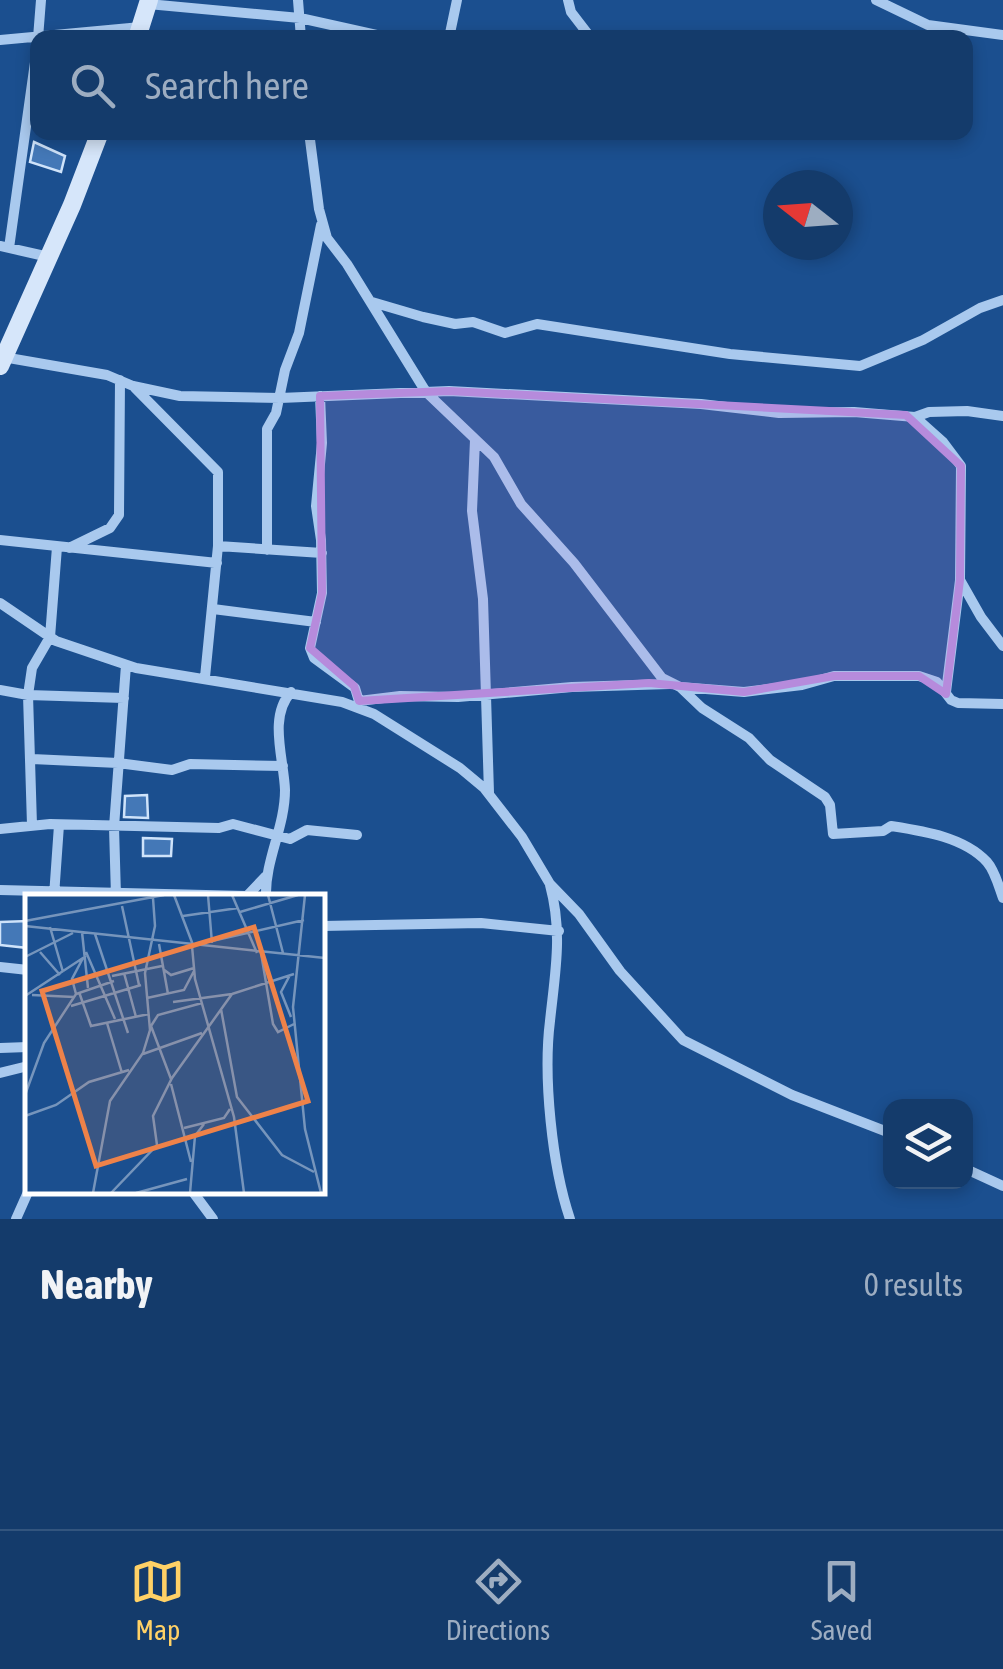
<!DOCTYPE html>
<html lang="en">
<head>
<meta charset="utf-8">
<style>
	:root { --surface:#143b6b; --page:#1d4271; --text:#f1f3f6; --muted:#9dadc1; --line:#33557e; --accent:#ffd166 }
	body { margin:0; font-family:"Asap Condensed",sans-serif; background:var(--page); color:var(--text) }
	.controls { position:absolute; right:30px; bottom:30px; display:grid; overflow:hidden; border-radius:20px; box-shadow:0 5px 15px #0003 }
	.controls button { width:90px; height:90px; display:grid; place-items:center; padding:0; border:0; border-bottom:2px solid var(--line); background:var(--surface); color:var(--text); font:50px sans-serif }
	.compass { position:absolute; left:763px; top:170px; width:90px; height:90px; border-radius:50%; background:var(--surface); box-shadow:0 5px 15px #0003; rotate:287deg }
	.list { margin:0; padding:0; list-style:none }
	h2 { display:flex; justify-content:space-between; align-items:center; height:130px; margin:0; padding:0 40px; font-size:42px }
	h2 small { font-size:32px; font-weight:400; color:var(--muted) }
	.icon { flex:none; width:55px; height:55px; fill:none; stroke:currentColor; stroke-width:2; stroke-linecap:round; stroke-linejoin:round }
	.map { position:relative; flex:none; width:1003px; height:1219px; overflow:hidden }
	.search { position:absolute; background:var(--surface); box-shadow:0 5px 15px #0003; left:30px; right:30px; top:30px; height:110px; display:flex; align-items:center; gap:25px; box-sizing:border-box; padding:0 35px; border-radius:20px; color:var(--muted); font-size:38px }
	.sheet { height:310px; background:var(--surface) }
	nav { display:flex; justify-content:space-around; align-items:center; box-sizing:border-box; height:140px; border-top:2px solid var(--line); background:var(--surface); font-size:28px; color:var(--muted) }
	nav a { display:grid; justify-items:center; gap:5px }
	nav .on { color:var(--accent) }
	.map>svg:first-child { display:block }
	.building { fill:#4478b7; stroke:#cfe3fa; stroke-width:2.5 }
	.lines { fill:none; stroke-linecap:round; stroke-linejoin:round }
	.minor { stroke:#a9c9ee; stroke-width:10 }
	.secondary { stroke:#d6e6fa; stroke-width:18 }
	.marked { fill:#b68bdc; fill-opacity:0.2; stroke:#b68bdc; stroke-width:8; stroke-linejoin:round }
	.inset-road { fill:none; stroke:#7695bc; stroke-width:2.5 }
	.view { fill:#ee8249; fill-opacity:0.15; stroke:#ee8249; stroke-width:5 }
	.inset-edge { fill:none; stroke:#fff; stroke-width:5 }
</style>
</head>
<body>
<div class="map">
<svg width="1003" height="1219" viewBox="0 0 1003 1219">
	<rect width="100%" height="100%" fill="#1b4f8f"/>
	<path class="building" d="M34,142L65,156L61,172L30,162Z
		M147,795L148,818L124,817L125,796Z
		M143,838L172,839L171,856H143Z
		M28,921V948L0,945V922Z"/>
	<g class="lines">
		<path class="minor" d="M298,0L301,38
			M568,0L571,12L591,38
			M876,0L928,25L1003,35
			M148,4L300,18L390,38
			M38,38L41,0
			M449,38L457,0
			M0,40L141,27
			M309,132L319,209L327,238L347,264L426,392L494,457L521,504L574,563L662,678L680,687L702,708L749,738L770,760L825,797L830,805L833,834L883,831L891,826C923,831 964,837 987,862C995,871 999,887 1003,898
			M0,246L49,257
			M9,248L38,41
			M372,302L423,317L455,324L473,322L505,333L537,324L730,354L860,366L923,340L980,308L1003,300
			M3,357L107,375L133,386L180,396L280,398L449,391L701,404L779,413L854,412L915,417L929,412L967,411L1003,416
			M135,388L218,472V546L205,677
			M320,396L322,443L316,506L321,540L322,593L310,648L314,658L355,688L361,708
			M915,417L943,442L961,466L960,580L946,692
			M475,440L472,511L483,599L489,793
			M0,540L217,563
			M218,546L322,553
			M69,548L110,528L119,515L120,380
			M267,550V429L276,413L285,370L299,333L321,225
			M960,580L981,617L1003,646
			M0,603L56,641L136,668L342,702L374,714L460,768L484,788L522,837L550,884L579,914L620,971L683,1040L792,1095L890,1133
			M213,609L316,622
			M680,687L744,692L802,685L834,676H919L937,682L951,700L958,703L1003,704
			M0,690L28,695L124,698
			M359,701L400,696L458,697L572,687L670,684
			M32,759L118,763L172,770L190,764L283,766
			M32,825L28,695L32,668L50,637L57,547
			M0,829L50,824L219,828L233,824L290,839L307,830L357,835
			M550,885C563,933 555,973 550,1021C543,1077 552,1166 570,1219
			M0,890L247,896L266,876
			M54,896L59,825
			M116,896L114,827L126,665
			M266,896C265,860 285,827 285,790C284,759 268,717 291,692
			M322,926L481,923L559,931
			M0,967L28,970
			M0,1048L28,1047
			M0,1073L28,1066
			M966,1169L1003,1186
			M193,1192L213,1219
			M16,1219L28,1192"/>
		<path class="secondary" d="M137,38L149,0
			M0,366L72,205L100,132"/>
	</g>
	<path class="marked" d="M449,391L906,415L961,466L960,580L946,694L919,676H834L744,692L649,683L359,701L354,686L310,648L322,593L320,396Z"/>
	<g transform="translate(25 894)">
		<rect width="300" height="300" fill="#1b4f8f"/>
		<path class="inset-road" d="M149,1L168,51M183,1L187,49M207,1L232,59M243,1L258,59M280,1L268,113L280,235L296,299M97,12L114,91M215,18L273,1M158,22L213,14M0,27L139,1M0,32L300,64M25,33L38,78M57,38L63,94M70,40L103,139M187,47L279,26M134,50L143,100M167,52L170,85L209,223L219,299M15,58L35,81M61,58L90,125M236,59L248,130L253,138L269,130M0,63L48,39M138,75L146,81L169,74M99,79L111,123M265,81L256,98L266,123M87,82L137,72M54,98L66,132L124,120M51,100L47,85L58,64M7,101L49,103M0,102L61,62M122,104L159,96L169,77M148,108L207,100L269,80M46,112L116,91M196,115L212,203L257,261L289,278M82,129L97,179M126,132L133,121L177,109M126,132L146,185M118,160L177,139M146,190L166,268M0,201L19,149L51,100L89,87M0,222L31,211L64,188L104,176M159,234L199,224L205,215M68,299L85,207L118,159L125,136L120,79L130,32L128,4M86,299L132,251L128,222L147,184L207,100M111,299L162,285M165,299L170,242L179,230"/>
		<path class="view" d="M229,33L283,207L71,272L17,97Z"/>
		<rect width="300" height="300" class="inset-edge"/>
	</g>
</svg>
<div class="controls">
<button><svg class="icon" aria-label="layers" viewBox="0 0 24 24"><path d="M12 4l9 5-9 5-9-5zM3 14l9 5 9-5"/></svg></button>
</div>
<svg class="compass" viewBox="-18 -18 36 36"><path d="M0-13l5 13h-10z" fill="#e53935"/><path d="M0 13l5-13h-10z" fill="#9dadc1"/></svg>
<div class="search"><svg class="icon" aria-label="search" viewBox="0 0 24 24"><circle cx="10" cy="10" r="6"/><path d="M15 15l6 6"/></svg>Search here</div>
</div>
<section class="sheet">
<h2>Nearby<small>0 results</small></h2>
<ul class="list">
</ul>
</section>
<nav>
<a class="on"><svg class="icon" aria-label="map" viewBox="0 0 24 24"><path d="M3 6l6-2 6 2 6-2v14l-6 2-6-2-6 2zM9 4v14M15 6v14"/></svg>Map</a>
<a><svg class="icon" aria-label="directions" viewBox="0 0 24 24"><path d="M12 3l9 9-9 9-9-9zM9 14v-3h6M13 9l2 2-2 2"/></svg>Directions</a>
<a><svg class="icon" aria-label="saved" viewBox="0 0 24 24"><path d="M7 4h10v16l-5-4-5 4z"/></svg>Saved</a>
</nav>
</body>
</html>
